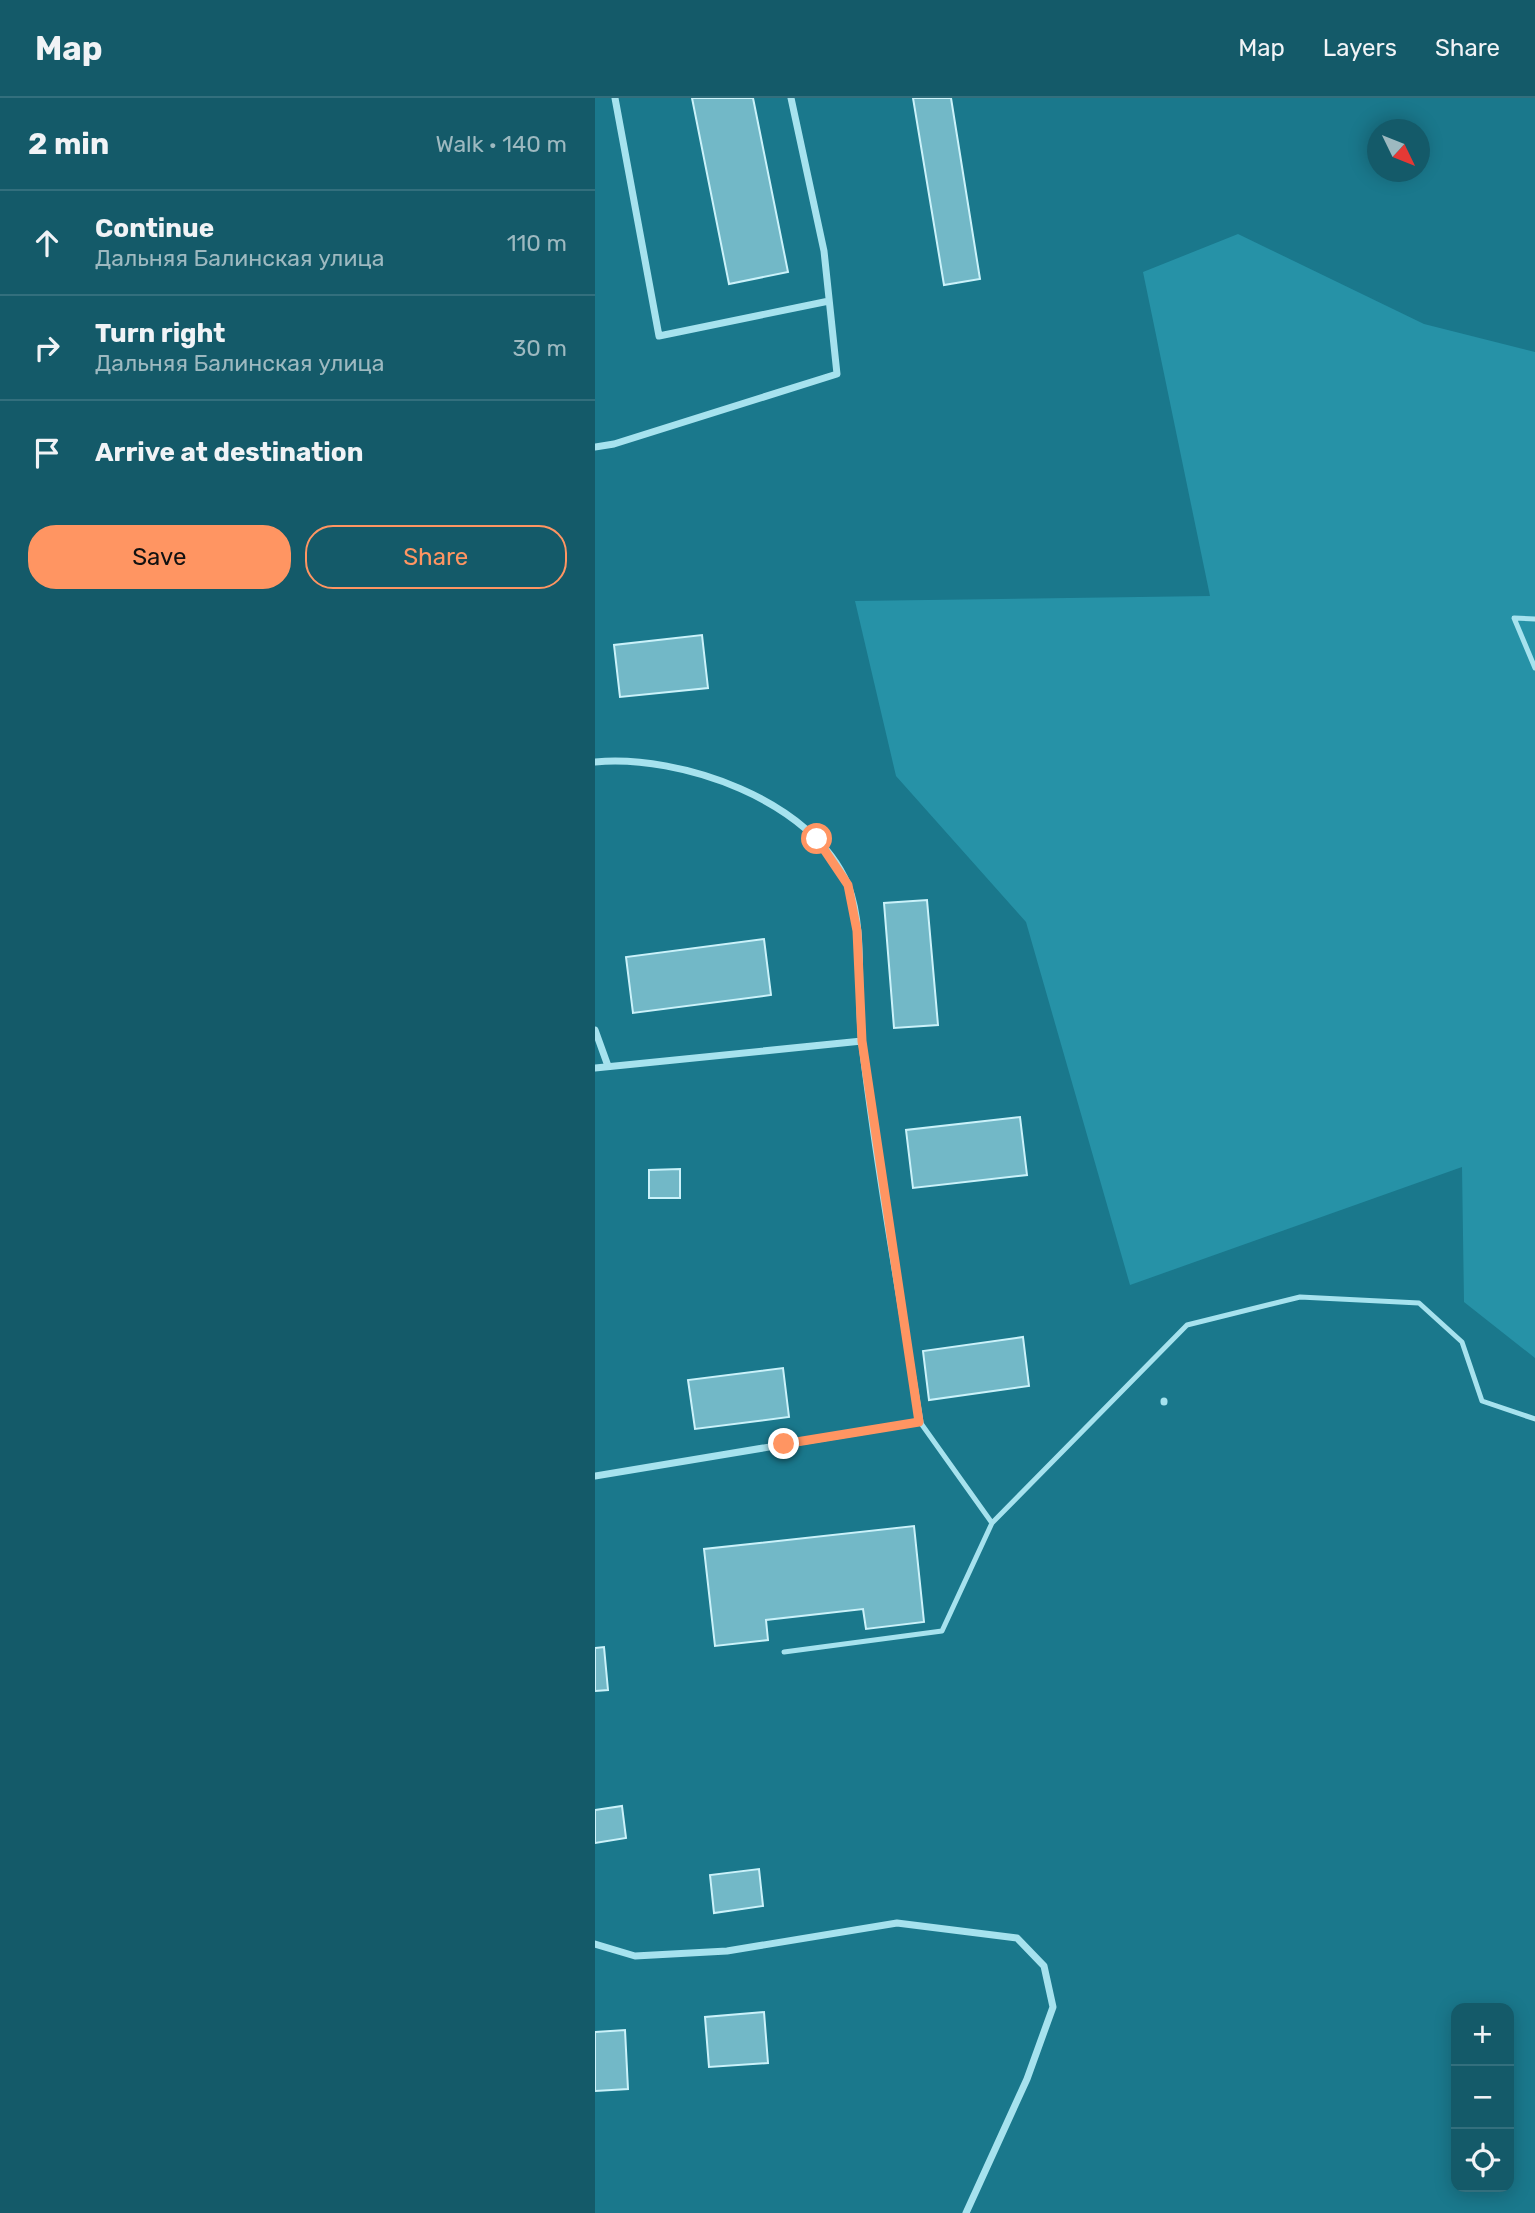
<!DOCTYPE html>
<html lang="en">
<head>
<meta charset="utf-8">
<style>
	:root { --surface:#145a69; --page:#1d606f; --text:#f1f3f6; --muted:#9db9c0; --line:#336f7d; --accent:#ff9562 }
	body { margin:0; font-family:Rubik,sans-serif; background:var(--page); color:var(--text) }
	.controls { position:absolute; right:21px; bottom:21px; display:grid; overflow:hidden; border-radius:14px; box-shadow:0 4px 18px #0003 }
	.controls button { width:63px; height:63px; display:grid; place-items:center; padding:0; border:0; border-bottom:2px solid var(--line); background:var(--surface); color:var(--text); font:35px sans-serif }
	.compass { position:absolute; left:772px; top:21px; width:63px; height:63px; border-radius:50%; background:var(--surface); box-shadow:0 4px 18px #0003; rotate:133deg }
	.stop { position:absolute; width:21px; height:21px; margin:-16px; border:5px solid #ff9562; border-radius:50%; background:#fff }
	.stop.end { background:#ff9562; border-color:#fff; box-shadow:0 2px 7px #0008 }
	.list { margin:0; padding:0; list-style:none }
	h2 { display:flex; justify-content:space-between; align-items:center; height:91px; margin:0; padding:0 28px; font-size:30px }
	h2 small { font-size:23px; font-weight:400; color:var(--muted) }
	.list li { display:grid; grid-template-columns:46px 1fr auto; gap:21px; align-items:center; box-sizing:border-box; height:105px; padding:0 28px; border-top:2px solid var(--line) }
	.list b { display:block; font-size:26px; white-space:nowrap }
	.list p { margin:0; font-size:23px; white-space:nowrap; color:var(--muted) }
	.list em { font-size:23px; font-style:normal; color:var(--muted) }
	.actions { display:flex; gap:14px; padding:21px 28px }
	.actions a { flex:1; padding:16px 0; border:2px solid var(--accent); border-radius:28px; text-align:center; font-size:24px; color:var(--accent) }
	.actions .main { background:var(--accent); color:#111 }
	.icon { flex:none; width:38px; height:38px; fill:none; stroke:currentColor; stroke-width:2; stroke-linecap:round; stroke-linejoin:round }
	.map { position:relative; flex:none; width:940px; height:2115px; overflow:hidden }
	header { display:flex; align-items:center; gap:42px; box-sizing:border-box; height:98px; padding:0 35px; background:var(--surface); border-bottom:2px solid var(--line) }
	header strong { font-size:33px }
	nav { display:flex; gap:38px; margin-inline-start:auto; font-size:24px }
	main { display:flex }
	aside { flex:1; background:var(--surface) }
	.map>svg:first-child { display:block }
	.green { fill:#2692a7 }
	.building { fill:#72b8c7; stroke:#cbf2fa; stroke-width:2 }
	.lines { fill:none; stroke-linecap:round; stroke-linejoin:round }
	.lane { stroke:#a6e2ee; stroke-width:5 }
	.street { stroke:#a6e2ee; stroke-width:7 }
	.route { stroke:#ff9562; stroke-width:9 }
</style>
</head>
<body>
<header>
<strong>Map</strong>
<nav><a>Map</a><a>Layers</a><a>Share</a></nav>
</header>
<main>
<aside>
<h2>2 min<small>Walk · 140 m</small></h2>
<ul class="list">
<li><svg class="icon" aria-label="ahead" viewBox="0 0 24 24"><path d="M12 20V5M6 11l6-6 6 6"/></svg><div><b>Continue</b><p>Дальняя Балинская улица</p></div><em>110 m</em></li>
<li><svg class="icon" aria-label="right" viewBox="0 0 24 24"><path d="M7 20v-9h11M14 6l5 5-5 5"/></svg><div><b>Turn right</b><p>Дальняя Балинская улица</p></div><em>30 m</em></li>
<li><svg class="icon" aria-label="arrive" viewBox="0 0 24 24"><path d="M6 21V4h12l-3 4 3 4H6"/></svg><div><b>Arrive at destination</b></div></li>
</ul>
<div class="actions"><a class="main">Save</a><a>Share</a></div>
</aside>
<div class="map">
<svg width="940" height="2115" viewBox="0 0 940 2115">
	<rect width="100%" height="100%" fill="#1a788c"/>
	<path class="green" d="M643,136L829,226L940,254V1260L869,1204L867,1069L535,1187L431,824L301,678L260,503L615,498L548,174Z"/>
	<path class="building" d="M97,0H158L193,174L134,186Z
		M318,0H356L385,181L349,187Z
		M107,537L113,590L25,599L19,547Z
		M332,802L343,927L299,930L289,805Z
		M169,841L176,897L38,915L31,859Z
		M425,1019L432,1077L318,1090L311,1032Z
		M85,1071V1100H54V1072Z
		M428,1239L434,1288L334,1302L328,1253Z
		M188,1270L194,1319L100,1331L93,1282Z
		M319,1428L329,1524L271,1531L268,1511L171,1522L173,1542L120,1548L109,1451Z
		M9,1549L13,1592L0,1593V1550Z
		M27,1708L31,1740L0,1745V1712Z
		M164,1771L168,1808L119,1815L115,1777Z
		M169,1914L173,1965L114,1969L110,1919Z
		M30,1932L33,1991L0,1993V1934Z"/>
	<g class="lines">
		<path class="lane" d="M940,521L919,520L940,570
			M325,1324L397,1425L592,1227L705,1199L824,1205L867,1244L887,1303L940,1321
			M189,1554L347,1533L397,1425"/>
		<path class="street" d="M20,0L64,238L234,203
			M0,349L19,346L242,276L229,153L196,0
			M0,664C85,656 218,702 253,787C271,832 261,898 267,946C282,1072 305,1198 325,1324L0,1378
			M0,932L13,968
			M0,970L267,943
			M569,1304V1303
			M0,1846L40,1858L132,1853L302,1825L422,1840L449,1868L458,1909L432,1981L371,2115"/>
	</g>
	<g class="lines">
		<path class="route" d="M189,1346L324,1324L267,943L262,833L253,787L222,741"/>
	</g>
</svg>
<div class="controls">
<button>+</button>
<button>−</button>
<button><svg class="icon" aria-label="locate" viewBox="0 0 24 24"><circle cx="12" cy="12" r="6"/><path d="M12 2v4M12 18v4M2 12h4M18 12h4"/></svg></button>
</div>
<svg class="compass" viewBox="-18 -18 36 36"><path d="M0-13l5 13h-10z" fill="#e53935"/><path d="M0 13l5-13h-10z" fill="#9db9c0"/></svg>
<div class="stop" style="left:222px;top:741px"></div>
<div class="stop end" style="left:189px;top:1346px"></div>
</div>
</main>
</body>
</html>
